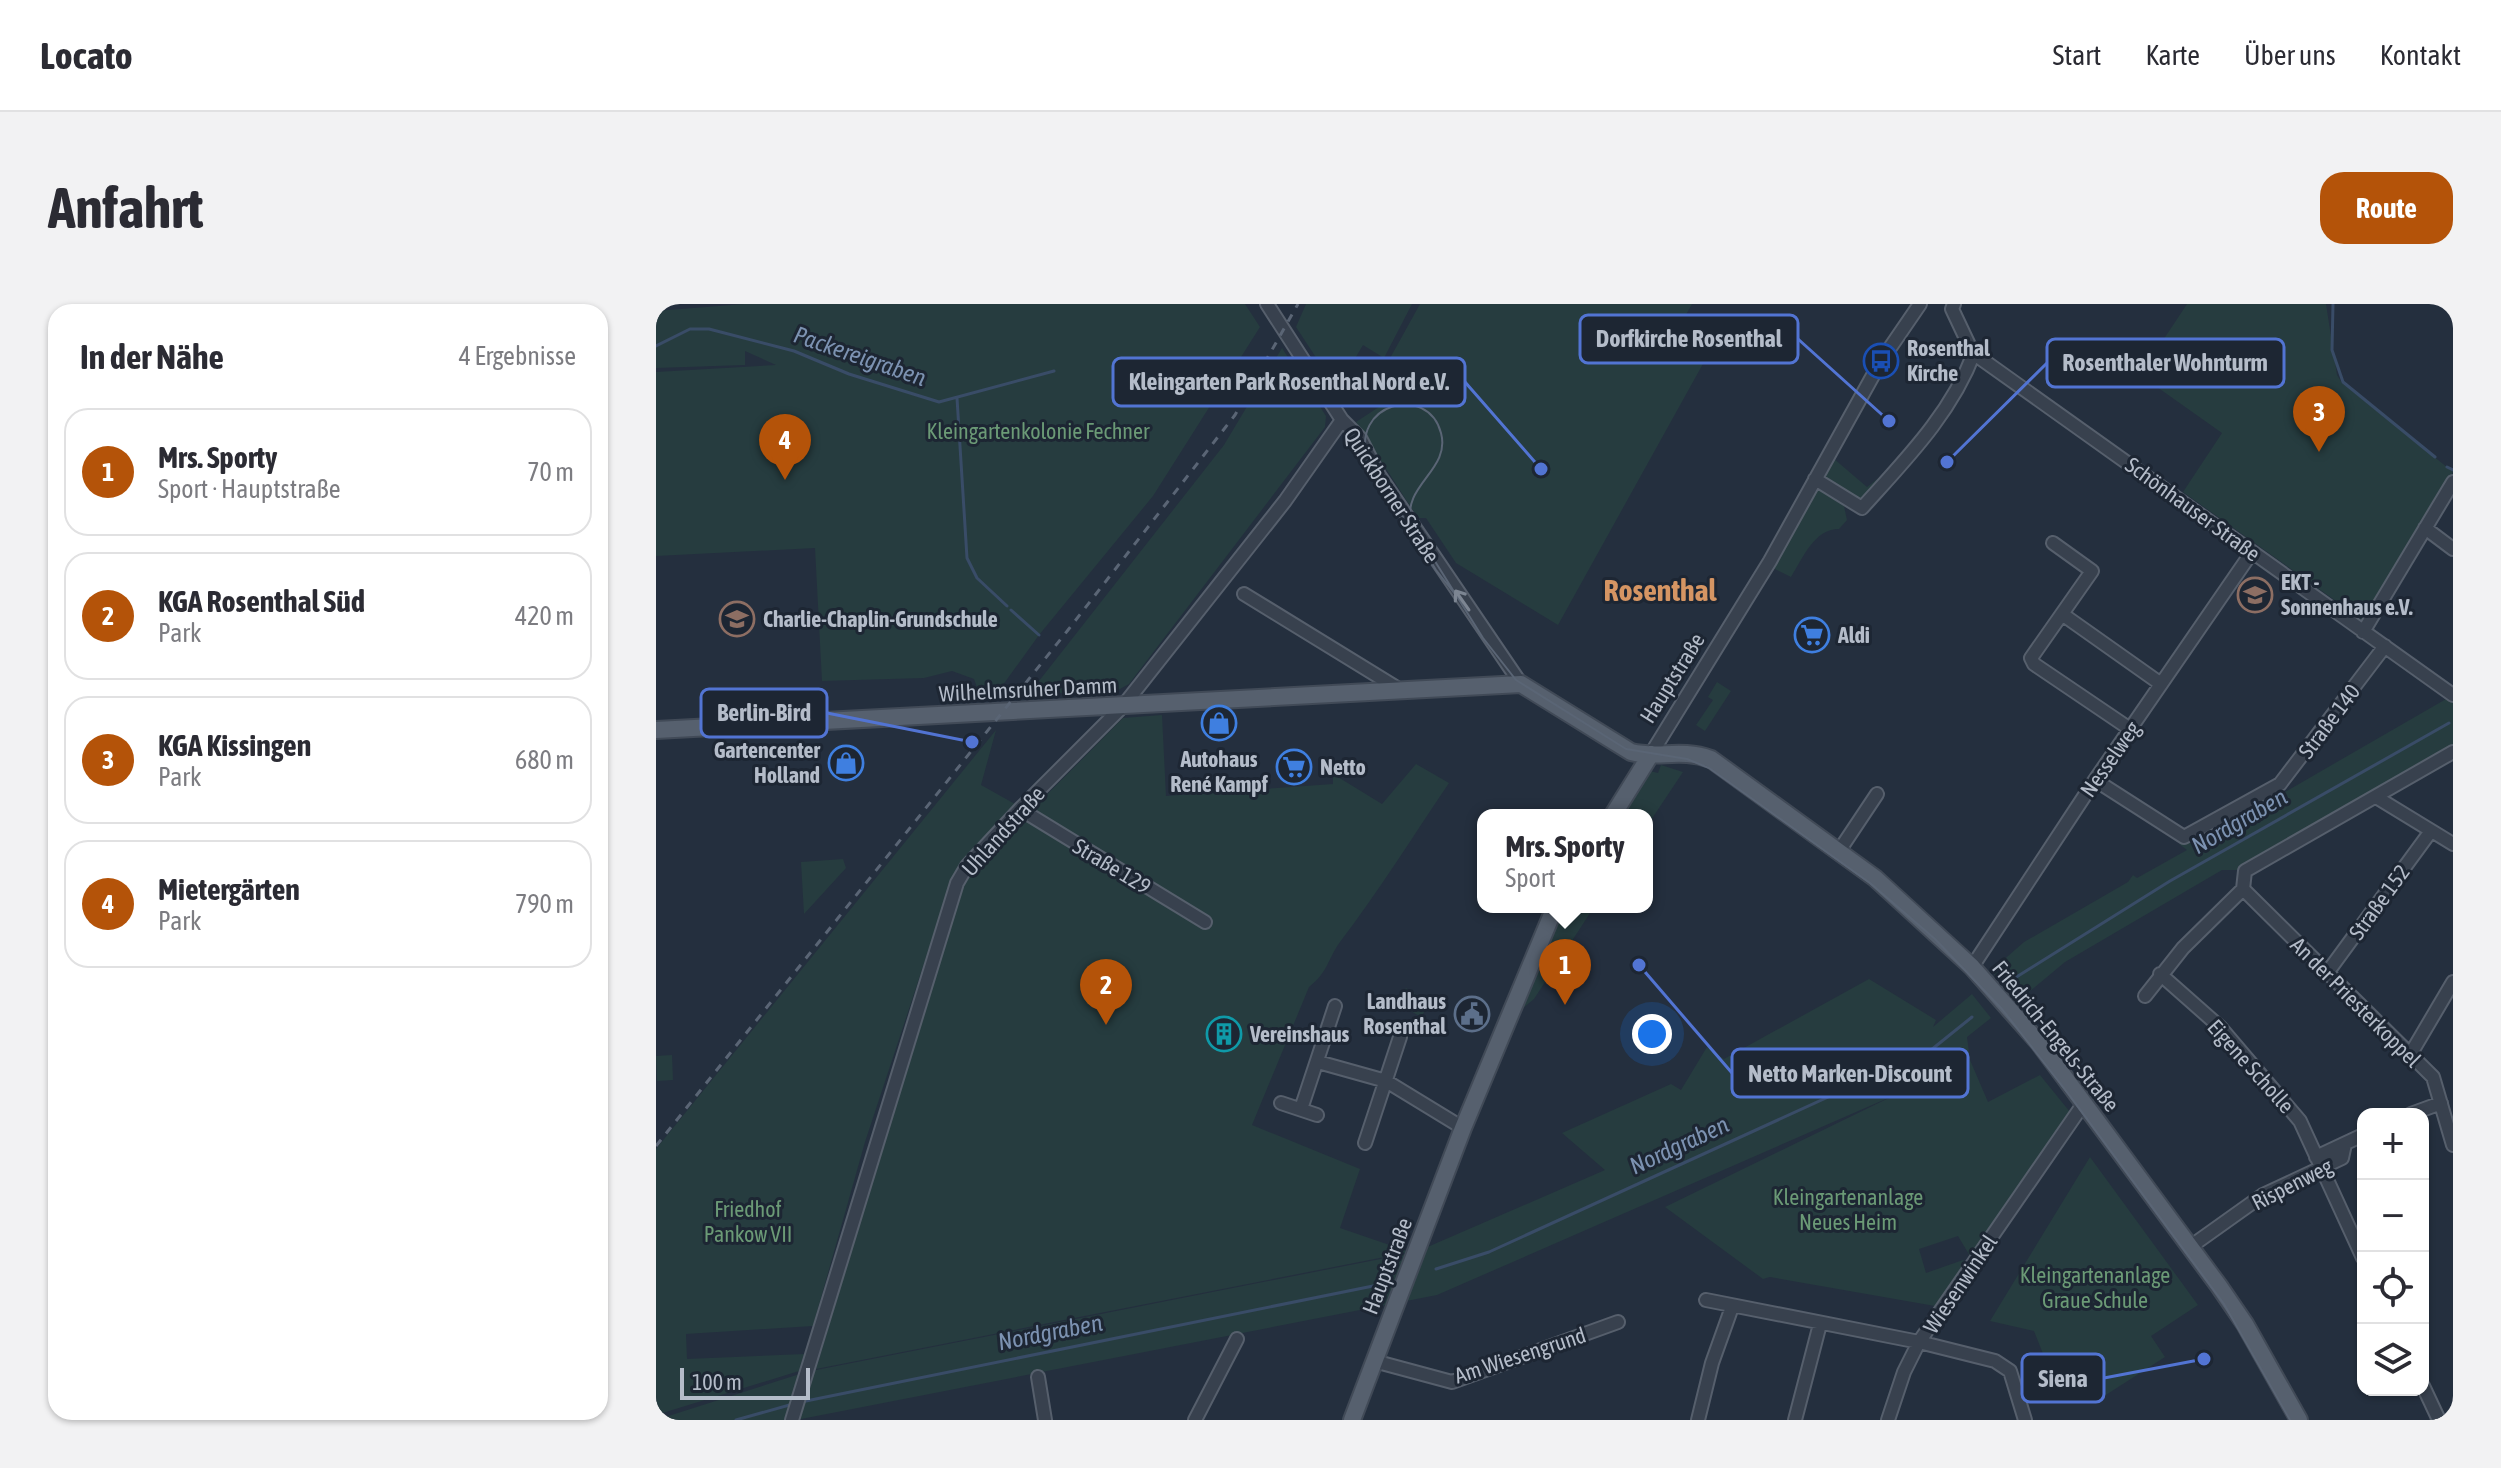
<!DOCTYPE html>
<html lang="de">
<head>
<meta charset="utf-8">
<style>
	:root { --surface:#fff; --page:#f2f2f3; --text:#2b2b33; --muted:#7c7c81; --line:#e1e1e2; --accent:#b45309 }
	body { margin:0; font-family:"Asap Condensed",sans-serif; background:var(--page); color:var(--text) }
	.controls { position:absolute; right:24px; bottom:24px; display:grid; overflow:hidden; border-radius:16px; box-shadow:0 2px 6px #0004 }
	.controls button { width:72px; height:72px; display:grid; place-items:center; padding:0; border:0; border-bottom:2px solid var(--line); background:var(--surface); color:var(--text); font:40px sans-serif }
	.scale { position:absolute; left:24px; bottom:20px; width:130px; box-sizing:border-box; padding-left:8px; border:4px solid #b4bcc9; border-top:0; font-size:22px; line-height:28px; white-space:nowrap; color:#b4bcc9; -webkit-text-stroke:6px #1d2633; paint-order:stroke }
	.you { position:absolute; left:996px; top:730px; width:28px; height:28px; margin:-20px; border:6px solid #fff; border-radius:50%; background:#1a73e8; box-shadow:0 0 0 12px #1a73e833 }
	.badge { display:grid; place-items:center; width:52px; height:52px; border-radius:50%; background:var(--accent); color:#fff; font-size:26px; font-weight:700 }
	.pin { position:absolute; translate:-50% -66px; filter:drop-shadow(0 2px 4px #0008) }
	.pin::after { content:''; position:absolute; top:42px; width:28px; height:24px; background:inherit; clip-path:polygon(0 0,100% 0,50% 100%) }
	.popup { position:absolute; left:821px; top:505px; width:176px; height:104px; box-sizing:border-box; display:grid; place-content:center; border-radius:16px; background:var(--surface); filter:drop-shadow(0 2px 6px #0005); font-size:26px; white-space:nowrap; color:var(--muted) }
	.popup b { font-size:30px; color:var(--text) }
	.popup::after { content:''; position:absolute; left:50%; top:100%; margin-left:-16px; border:16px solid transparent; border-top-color:var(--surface) }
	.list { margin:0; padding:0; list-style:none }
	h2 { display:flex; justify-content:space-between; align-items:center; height:104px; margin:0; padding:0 32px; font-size:34px }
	h2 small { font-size:26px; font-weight:400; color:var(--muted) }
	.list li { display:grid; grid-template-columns:52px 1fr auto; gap:24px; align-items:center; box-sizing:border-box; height:128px; margin:0 16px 16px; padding:0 16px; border:2px solid var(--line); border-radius:24px }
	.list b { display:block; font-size:30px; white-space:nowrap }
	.list p { margin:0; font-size:26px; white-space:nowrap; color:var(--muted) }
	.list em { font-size:26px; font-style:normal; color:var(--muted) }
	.icon { flex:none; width:44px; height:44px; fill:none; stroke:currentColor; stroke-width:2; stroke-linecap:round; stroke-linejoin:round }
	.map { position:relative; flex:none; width:1797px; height:1116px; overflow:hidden; border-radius:24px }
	header { display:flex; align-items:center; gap:48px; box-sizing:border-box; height:112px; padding:0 40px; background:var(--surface); border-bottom:2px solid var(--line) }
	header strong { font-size:38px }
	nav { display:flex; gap:44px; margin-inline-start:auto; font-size:28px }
	.intro { display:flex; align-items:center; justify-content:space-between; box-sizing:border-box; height:192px; padding:0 48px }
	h1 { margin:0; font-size:56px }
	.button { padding:20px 36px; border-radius:24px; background:var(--accent); color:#fff; font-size:28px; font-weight:700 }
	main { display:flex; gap:48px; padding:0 48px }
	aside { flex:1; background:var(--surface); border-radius:24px; box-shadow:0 2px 6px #0004 }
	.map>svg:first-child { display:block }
	.green { fill:#263c3f }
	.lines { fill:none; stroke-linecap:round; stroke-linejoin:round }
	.stream { stroke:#394c67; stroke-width:3 }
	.minor-casing { stroke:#565f6c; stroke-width:16 }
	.major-casing { stroke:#414a57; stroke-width:20 }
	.minor { stroke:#38414e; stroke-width:12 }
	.major { stroke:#56606e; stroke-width:16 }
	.tram { stroke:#5a6575; stroke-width:2 }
	.rail { stroke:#5a6575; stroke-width:3; stroke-dasharray:8 8; stroke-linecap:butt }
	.oneway { stroke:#7c8592 }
	.labels { text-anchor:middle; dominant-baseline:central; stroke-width:6; stroke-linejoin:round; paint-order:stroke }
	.poi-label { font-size:22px; font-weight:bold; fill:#b4bcc9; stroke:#1d2633; text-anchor:start }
	.park-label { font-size:22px; fill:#6b9a76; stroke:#1d2633 }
	.street-label { font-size:22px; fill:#b4bcc9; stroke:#1d2633 }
	.water-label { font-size:24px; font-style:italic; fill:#7c92b1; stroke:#1d2633 }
	.district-label { font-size:30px; font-weight:bold; fill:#d59563; stroke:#1d2633 }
	.leader { fill:none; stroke:#5274d3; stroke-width:3 }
	.callout-dot { fill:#5274d3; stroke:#1d2633; stroke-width:3 }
	.callout { fill:#1d2633; stroke:#5274d3; stroke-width:3 }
	.callout-label { font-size:24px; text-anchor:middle; font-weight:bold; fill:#b4bcc9 }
</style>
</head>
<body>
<header>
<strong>Locato</strong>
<nav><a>Start</a><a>Karte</a><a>Über uns</a><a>Kontakt</a></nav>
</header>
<div class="intro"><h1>Anfahrt</h1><a class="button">Route</a></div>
<main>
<aside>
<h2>In der Nähe<small>4 Ergebnisse</small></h2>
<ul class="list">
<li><span class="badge">1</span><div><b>Mrs. Sporty</b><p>Sport · Hauptstraße</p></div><em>70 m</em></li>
<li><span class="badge">2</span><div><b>KGA Rosenthal Süd</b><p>Park</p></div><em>420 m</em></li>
<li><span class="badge">3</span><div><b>KGA Kissingen</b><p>Park</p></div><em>680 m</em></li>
<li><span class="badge">4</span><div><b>Mietergärten</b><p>Park</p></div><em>790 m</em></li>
</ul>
</aside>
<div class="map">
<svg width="1797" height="1116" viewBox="0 0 1797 1116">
	<rect width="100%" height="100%" fill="#242f3e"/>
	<path class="green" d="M88,0H589L604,23L497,192L383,331L339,392H324L318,375L296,367L268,374L166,377L159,244L0,252V68L120,61L89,47V61L0,64V7Z
		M650,0H756L728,54L707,41L688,73L678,81L640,23Z
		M764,0H1036L1017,34L1048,58L902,321L800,259L770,214H763L756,205L700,118L764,76L733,56Z
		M1531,0H1670L1681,71L1686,79L1797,168L1708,317L1527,188L1566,129L1484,71Z
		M626,44L670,112L669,123L473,380L462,386L372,391L568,141Z
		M1177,154L1211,183L1243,158L1204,195L1168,175L1166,171Z
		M1161,184L1188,202L1191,216L1183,225C1158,225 1147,254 1135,273L1115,263Z
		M1061,378L1075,387L1049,427L1040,421L1057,396L1052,393Z
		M1797,391V446L1585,566H1566L1409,658L1362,697L1335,667L1368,638L1472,578L1477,571L1481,574L1531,546L1523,540L1631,479L1622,492Z
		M506,411L510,492L677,480V470L726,500L760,460L793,479C757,532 723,587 684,638C671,656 673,667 653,683L596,821L704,865L684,924L754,948L160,1065L301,592L314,568L467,414Z
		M340,426L325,481L359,500L312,552L291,590L209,838L157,1022L30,1030L31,1055L148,1050L143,1067L0,1111V845Z
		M1005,461L1027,468L991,522V511H965L994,467L1002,469Z
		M187,555L190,564L148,610L145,558Z
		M905,603H938L878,695L860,710Z
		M1213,675L1280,716L1277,723L1316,690L1335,714L1311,733L1314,756L1332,798L1384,771L1414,808L1314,952L1302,932L1263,945L1270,969L1307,956L1310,959L1279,1002L1114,973L1107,975L1009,903L1239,791L781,991L140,1116H0L150,1068L760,948L949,866L906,829L1015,780L1025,786L1051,743L1068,755Z
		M750,684L774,699L765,713L741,699Z
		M16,751L17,776L1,777L0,752Z
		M1434,853L1542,1001L1495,1032L1509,1053L1442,1096L1424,1062L1399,1080L1378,1027L1334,1017Z"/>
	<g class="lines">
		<path class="stream" d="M1677,0L1676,46L1687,78L1779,153
			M0,42L34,25H53L138,47L193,70L283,98L398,67
			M301,94L311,254L321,274L351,302
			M1791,163L1797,166
			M355,306L383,331
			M1354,677L1514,577L1793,419
			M780,965L833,948L1275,746L1316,713
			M145,1098L717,982
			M80,1116L137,1100"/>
		<g class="minor-casing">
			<path id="minor" d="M611,0L686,116L704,134L723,171L865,380
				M1298,0L1296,5L1313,41L1324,54L1797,391
				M1159,175L1206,204C1249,156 1295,110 1318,49
				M1769,224L1797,245
				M1397,239L1436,267L1375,354L1378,360L1474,425
				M588,290L746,387
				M1406,310L1505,380
				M1707,328L1797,178
				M1797,448L1589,567L1587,585L1777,773L1797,841
				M995,450L1114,257L1225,57L1264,0
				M1439,476L1528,533L1624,480L1729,342
				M1720,493L1797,540
				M364,505L549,618
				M1183,547L1221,490
				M1316,663L1439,476L1596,248
				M1671,669L1775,527
				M1504,670L1564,723L1644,817L1707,954
				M1489,692L1527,644L1587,585
				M1754,751L1797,678
				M662,758L730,777L807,824
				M625,799L661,811
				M645,805L679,702
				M1755,810L1785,799
				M709,839L744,733
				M1660,853L1707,831
				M1534,943L1607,891L1686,854L1689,840
				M1050,996L1263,1038L1339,1057L1354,1067L1369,1116
				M718,1057L796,1078L962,1018
				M382,1073L389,1116
				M1767,1082L1783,1116
				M136,1116L301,579L311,562L364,505L467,402L629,197L686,116
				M539,1116L581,1035
				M1042,1116L1056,1059L1076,1003
				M1139,1116L1164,1020
				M1232,1116L1248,1068L1263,1038L1428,799"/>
		</g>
		<g class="major-casing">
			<path id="major" d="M0,426L865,380L975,448C1002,455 1024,444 1055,455L1219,574L1316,663L1384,740L1563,982L1589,1020L1643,1116
				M957,511L995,450
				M696,1116L807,824L899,603"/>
		</g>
		<use href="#minor" class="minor"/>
		<use href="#major" class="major"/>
		<path class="tram" d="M806,299L780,266L712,157C693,99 772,79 785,129C795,166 746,181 755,219L827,334L860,376L970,445L1031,455L1053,464L1214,579L1279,635L1346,705L1414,792L1568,1000L1634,1116"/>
		<path class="rail" d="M0,842L412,326L579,111L642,0"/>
	</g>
	<defs><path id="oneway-shaft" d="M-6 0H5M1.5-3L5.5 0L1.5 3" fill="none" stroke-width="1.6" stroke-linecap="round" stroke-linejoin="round" transform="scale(2)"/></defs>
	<use class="oneway" href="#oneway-shaft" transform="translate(806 296) rotate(-125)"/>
	<defs>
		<g id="bus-ring" transform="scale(1.8)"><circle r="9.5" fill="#1d2633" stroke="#1a4fb4" stroke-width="1.5"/><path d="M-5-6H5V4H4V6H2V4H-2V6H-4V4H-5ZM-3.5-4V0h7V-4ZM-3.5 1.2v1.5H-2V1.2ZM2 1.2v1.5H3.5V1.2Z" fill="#1a4fb4"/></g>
		<g id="school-ring" transform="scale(1.8)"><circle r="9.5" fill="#1d2633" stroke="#8d6e63" stroke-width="1.5"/><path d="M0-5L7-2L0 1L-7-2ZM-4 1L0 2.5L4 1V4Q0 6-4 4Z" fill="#8d6e63"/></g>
		<g id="supermarket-ring" transform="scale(1.8)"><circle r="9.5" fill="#1d2633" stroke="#3f7fe0" stroke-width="1.5"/><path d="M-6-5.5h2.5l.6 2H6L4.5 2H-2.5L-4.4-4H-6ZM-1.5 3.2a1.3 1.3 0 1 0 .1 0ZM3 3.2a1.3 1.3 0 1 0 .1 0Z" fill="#3f7fe0"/></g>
		<g id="shop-ring" transform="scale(1.8)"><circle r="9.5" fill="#1d2633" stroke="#3f7fe0" stroke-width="1.5"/><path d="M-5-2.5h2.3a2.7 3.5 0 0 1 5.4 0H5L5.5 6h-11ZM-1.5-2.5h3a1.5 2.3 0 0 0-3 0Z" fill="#3f7fe0"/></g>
		<g id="civic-ring" transform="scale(1.8)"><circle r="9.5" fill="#1d2633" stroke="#5c6f8a" stroke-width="1.5"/><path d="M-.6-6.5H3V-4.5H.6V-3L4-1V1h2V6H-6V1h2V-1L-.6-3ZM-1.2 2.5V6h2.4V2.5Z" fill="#5c6f8a"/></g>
		<g id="building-ring" transform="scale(1.8)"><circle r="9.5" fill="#1d2633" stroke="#0f9aa8" stroke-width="1.5"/><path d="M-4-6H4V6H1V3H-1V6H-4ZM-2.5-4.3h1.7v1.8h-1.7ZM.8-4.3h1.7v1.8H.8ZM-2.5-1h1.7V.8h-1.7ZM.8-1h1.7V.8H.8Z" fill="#0f9aa8"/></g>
	</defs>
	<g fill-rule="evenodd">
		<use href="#bus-ring" x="1225" y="57"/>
		<use href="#school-ring" x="1599" y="291"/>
		<use href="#school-ring" x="81" y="315"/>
		<use href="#supermarket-ring" x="1156" y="331"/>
		<use href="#shop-ring" x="563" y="419"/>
		<use href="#shop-ring" x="190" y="459"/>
		<use href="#supermarket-ring" x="638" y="463"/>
		<use href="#civic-ring" x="816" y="710"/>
		<use href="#building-ring" x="568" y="730"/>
	</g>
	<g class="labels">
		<g class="poi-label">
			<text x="1251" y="44">Rosenthal<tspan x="1251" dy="25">Kirche</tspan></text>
			<text x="1625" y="278">EKT -<tspan x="1625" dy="25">Sonnenhaus e.V.</tspan></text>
			<text x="107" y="315">Charlie-Chaplin-Grundschule</text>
			<text x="1182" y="331">Aldi</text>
			<text x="164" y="446" text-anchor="end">Gartencenter<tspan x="164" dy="25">Holland</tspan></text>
			<text x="563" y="455" text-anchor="middle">Autohaus<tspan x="563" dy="25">René Kampf</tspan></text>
			<text x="664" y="463">Netto</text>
			<text x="790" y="697" text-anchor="end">Landhaus<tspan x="790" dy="25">Rosenthal</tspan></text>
			<text x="594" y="730">Vereinshaus</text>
		</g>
		<g class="park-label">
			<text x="382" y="127">Kleingartenkolonie Fechner</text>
			<text x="1192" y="893">Kleingartenanlage<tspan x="1192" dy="25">Neues Heim</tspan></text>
			<text x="92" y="905">Friedhof<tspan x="92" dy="25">Pankow VII</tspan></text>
			<text x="1439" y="971">Kleingartenanlage<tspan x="1439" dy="25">Graue Schule</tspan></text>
		</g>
		<g class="street-label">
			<text transform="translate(736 191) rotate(57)">Quickborner Straße</text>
			<text transform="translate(1537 205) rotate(36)">Schönhauser Straße</text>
			<text transform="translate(1016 374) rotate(-58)">Hauptstraße</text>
			<text transform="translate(372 385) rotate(-3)">Wilhelmsruher Damm</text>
			<text transform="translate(1673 417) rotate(-53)">Straße 140</text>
			<text transform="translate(1454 455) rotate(-55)">Nesselweg</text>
			<text transform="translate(347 527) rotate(-48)">Uhlandstraße</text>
			<text transform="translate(456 562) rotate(31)">Straße 129</text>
			<text transform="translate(1723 598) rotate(-54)">Straße 152</text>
			<text transform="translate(1700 698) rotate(45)">An der Priesterkoppel</text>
			<text transform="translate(1400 732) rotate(51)">Friedrich-Engels-Straße</text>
			<text transform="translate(1595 762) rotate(48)">Eigene Scholle</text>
			<text transform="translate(1636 880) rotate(-27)">Rispenweg</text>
			<text transform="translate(731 962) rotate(-69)">Hauptstraße</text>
			<text transform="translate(1304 980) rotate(-56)">Wiesenwinkel</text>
			<text transform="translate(864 1051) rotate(-18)">Am Wiesengrund</text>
		</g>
		<g class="water-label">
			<text transform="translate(204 52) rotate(19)">Packereigraben</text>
			<text transform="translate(1583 517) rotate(-30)">Nordgraben</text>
			<text transform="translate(1023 841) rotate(-25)">Nordgraben</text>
			<text transform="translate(394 1028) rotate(-11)">Nordgraben</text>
		</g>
		<g class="district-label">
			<text x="1004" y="286">Rosenthal</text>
		</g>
	</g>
	<path class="leader" d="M1233 117L1142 35M1291 158L1391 59M885 165L809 78M316 438L171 409M983 661L1076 769M1548 1055L1448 1074"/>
	<g class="callout-dot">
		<circle cx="1233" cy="117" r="8"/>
		<circle cx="1291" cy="158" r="8"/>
		<circle cx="885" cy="165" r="8"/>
		<circle cx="316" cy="438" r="8"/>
		<circle cx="983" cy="661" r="8"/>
		<circle cx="1548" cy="1055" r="8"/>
	</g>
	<g class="callout">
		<rect x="924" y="11" width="218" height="48" rx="8"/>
		<rect x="1391" y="35" width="237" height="48" rx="8"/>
		<rect x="457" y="54" width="352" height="48" rx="8"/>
		<rect x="45" y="385" width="126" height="48" rx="8"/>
		<rect x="1076" y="745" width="236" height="48" rx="8"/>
		<rect x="1366" y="1050" width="82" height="48" rx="8"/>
	</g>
	<g class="callout-label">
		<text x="1033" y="43">Dorfkirche Rosenthal</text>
		<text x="1509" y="67">Rosenthaler Wohnturm</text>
		<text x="633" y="86">Kleingarten Park Rosenthal Nord e.V.</text>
		<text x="108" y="417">Berlin-Bird</text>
		<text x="1194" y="778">Netto Marken-Discount</text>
		<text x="1407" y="1083">Siena</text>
	</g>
</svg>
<div class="controls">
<button>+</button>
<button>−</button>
<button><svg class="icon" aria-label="locate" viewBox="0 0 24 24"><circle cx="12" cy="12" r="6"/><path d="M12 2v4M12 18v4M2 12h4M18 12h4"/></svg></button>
<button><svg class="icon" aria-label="layers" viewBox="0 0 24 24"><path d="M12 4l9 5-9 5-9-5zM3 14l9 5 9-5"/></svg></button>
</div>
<div class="scale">100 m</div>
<div class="you"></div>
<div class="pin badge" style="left:909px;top:701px">1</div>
<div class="popup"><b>Mrs. Sporty</b>Sport</div>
<div class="pin badge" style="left:450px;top:721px">2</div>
<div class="pin badge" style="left:1663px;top:148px">3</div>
<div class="pin badge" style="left:129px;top:176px">4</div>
</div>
</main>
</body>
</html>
